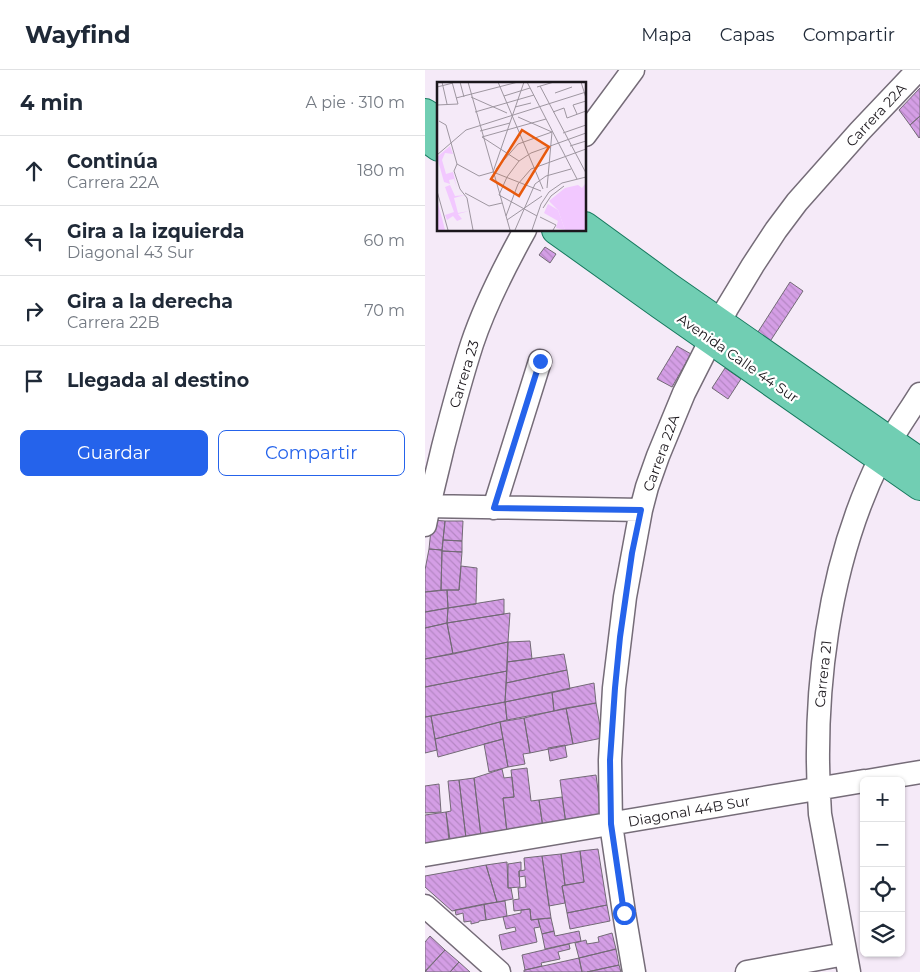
<!DOCTYPE html>
<html lang="es">
<head>
<meta charset="utf-8">
<style>
	:root { --surface:#fff; --page:#f2f2f3; --text:#1f2937; --muted:#747a83; --line:#e0e1e3; --accent:#2563eb }
	body { margin:0; font-family:Montserrat,sans-serif; background:var(--page); color:var(--text) }
	.controls { position:absolute; right:15px; bottom:15px; display:grid; overflow:hidden; border-radius:8px; box-shadow:0 1px 4px #0004 }
	.controls button { width:45px; height:45px; display:grid; place-items:center; padding:0; border:0; border-bottom:1px solid var(--line); background:var(--surface); color:var(--text); font:25px sans-serif }
	.stop { position:absolute; width:15px; height:15px; margin:-11px; border:4px solid #2563eb; border-radius:50%; background:#fff }
	.stop.end { background:#2563eb; border-color:#fff; box-shadow:0 1px 5px #0008 }
	.list { margin:0; padding:0; list-style:none }
	h2 { display:flex; justify-content:space-between; align-items:center; height:65px; margin:0; padding:0 20px; font-size:21px }
	h2 small { font-size:16px; font-weight:400; color:var(--muted) }
	.list li { display:grid; grid-template-columns:32px 1fr auto; gap:15px; align-items:center; box-sizing:border-box; height:70px; padding:0 20px; border-top:1px solid var(--line) }
	.list b { display:block; font-size:19px; white-space:nowrap }
	.list p { margin:0; font-size:16px; white-space:nowrap; color:var(--muted) }
	.list em { font-size:16px; font-style:normal; color:var(--muted) }
	.actions { display:flex; gap:10px; padding:15px 20px }
	.actions a { flex:1; padding:11px 0; border:1px solid var(--accent); border-radius:8px; text-align:center; font-size:18px; color:var(--accent) }
	.actions .main { background:var(--accent); color:#fff }
	.icon { flex:none; width:28px; height:28px; fill:none; stroke:currentColor; stroke-width:2; stroke-linecap:round; stroke-linejoin:round }
	.map { position:relative; flex:none; width:495px; height:902px; overflow:hidden }
	header { display:flex; align-items:center; gap:30px; box-sizing:border-box; height:70px; padding:0 25px; background:var(--surface); border-bottom:1px solid var(--line) }
	header strong { font-size:24px }
	nav { display:flex; gap:28px; margin-inline-start:auto; font-size:18px }
	main { display:flex }
	aside { flex:1; background:var(--surface) }
	.map>svg:first-child { display:block }
	.building { fill:url(#building-back-hatch); stroke:#736a76 }
	.lines { fill:none; stroke-linecap:round; stroke-linejoin:round }
	.minor-casing { stroke:#756c78; stroke-width:25 }
	.major-casing { stroke:#15785d; stroke-width:30 }
	.minor { stroke:#fff; stroke-width:22 }
	.major { stroke:#71ceb3; stroke-width:28 }
	.route { stroke:#2563eb; stroke-width:6 }
	.labels { text-anchor:middle; dominant-baseline:central; stroke-width:4.5; stroke-linejoin:round; paint-order:stroke }
	.street-label { font-size:14px; fill:#1b171c; stroke:#fff }
	.inset-road { fill:none; stroke:#9e96a0; stroke-width:1 }
	.view { fill:#e8590c; fill-opacity:0.15; stroke:#e8590c; stroke-width:2.5 }
	.inset-edge { fill:none; stroke:#1b171c; stroke-width:2.5 }
</style>
</head>
<body>
<header>
<strong>Wayfind</strong>
<nav><a>Mapa</a><a>Capas</a><a>Compartir</a></nav>
</header>
<main>
<aside>
<h2>4 min<small>A pie · 310 m</small></h2>
<ul class="list">
<li><svg class="icon" aria-label="ahead" viewBox="0 0 24 24"><path d="M12 20V5M6 11l6-6 6 6"/></svg><div><b>Continúa</b><p>Carrera 22A</p></div><em>180 m</em></li>
<li><svg class="icon" aria-label="left" viewBox="0 0 24 24"><path d="M17 20v-9H6M10 6l-5 5 5 5"/></svg><div><b>Gira a la izquierda</b><p>Diagonal 43 Sur</p></div><em>60 m</em></li>
<li><svg class="icon" aria-label="right" viewBox="0 0 24 24"><path d="M7 20v-9h11M14 6l5 5-5 5"/></svg><div><b>Gira a la derecha</b><p>Carrera 22B</p></div><em>70 m</em></li>
<li><svg class="icon" aria-label="arrive" viewBox="0 0 24 24"><path d="M6 21V4h12l-3 4 3 4H6"/></svg><div><b>Llegada al destino</b></div></li>
</ul>
<div class="actions"><a class="main">Guardar</a><a>Compartir</a></div>
</aside>
<div class="map">
<svg width="495" height="902" viewBox="0 0 495 902">
	<defs>
		<pattern id="building-back-hatch" width="6" height="6" patternUnits="userSpaceOnUse" patternTransform="scale(1.25)"><rect width="6" height="6" fill="#d49ee5"/><path d="M-1 5l2 2M0 0l6 6M5-1l2 2" fill="none" stroke="#b587c4"/></pattern>
	</defs>
	<rect width="100%" height="100%" fill="#f5eaf8"/>
	<path class="building" d="M495,18V46L485,55L474,40Z
		M495,46V67L494,68L485,55Z
		M120,177L131,184L125,193L114,185Z
		M365,212L378,221L344,273L331,265Z
		M252,276L266,284L247,317L232,309Z
		M300,298L316,309L303,329L287,318Z
		M7,450L20,451L17,480L4,479Z
		M20,451H38L37,471L18,470Z
		M18,470L37,471V482L17,481Z
		M4,479L17,480L16,520L0,522V500Z
		M17,481L37,482L34,520H16Z
		M36,496L52,498L51,534L23,538L22,520H34Z
		M22,520L23,538L0,542V522Z
		M79,529V544L22,553L23,538Z
		M23,538L22,553L0,558V542Z
		M85,543L83,572L28,584L22,553Z
		M22,553L28,584L0,589V558Z
		M105,571L107,589L82,592L83,572Z
		M83,572L82,601L0,617V589Z
		M139,584L142,600L81,613L82,592Z
		M142,600L145,619L80,632L81,613Z
		M82,601L80,632L0,647V617Z
		M169,613L171,633L129,641L127,622Z
		M127,622L129,641L82,650L80,632Z
		M80,632L82,650L10,669L6,646Z
		M171,633L177,668L148,674L141,638Z
		M141,638L148,674L105,683L99,648Z
		M6,646L12,680L0,683V647Z
		M99,648L105,683L98,684L100,694L83,697L75,652Z
		M75,652L78,669L13,687L10,669Z
		M78,669L83,697L64,702L59,674Z
		M140,675L142,687L125,691L123,678Z
		M102,698L106,731L114,730L118,758L82,762L78,728L89,727L86,700Z
		M77,699L79,708L87,707L89,727L78,728L82,762L56,766L49,708Z
		M171,705L177,750L141,754L135,710Z
		M49,708L56,766L41,768L34,710Z
		M34,710L41,768L24,770L21,742L26,741L23,711Z
		M14,714L16,742L0,743V716Z
		M137,727L141,754L118,758L114,730Z
		M21,742L25,770L7,772L8,777L0,778V745Z
		M173,779L182,835L142,843L137,816L159,812L155,781Z
		M155,781L159,812L140,815L136,784Z
		M136,784L140,815L137,816L140,833L124,836L117,786Z
		M117,786L126,848L106,850L105,839L89,841L88,830L94,829L93,818L101,817L100,806L94,807V801L100,800L99,788Z
		M82,792L83,818H86L88,829L72,832L61,795Z
		M96,792V800L94,801L95,817L83,818V794Z
		M61,795L72,832L27,841L0,817V806Z
		M80,831L82,846L61,850L59,834Z
		M59,834L61,850L54,851V852L46,854V851L39,852L38,843L31,845L30,840Z
		M182,835L185,851L145,859L142,843Z
		M105,839L106,850L113,849L115,857L109,858L112,872L77,880L74,865L91,861L90,857L81,859L78,847L96,843V840Z
		M126,848L129,861L117,864L113,849Z
		M129,861L130,866L154,861L156,871L120,879L117,864Z
		M187,863L191,879L154,888L150,873L161,870L162,874L174,872L173,867Z
		M5,866L20,880L0,901V872Z
		M144,874L145,879L133,882L135,889L116,893L117,896L100,900L97,885Z
		M191,879L194,895L162,902H157L154,888Z
		M20,880L34,892L25,902H0Z
		M154,888L157,902H99V900H100Z
		M34,892L45,902H25Z
		M194,895L196,902H162Z"/>
	<g class="lines">
		<g class="minor-casing">
			<path id="minor" d="M160,65L208,0
				M0,436L216,440
				M69,438L115,291
				M0,455C5,429 12,403 18,377C27,342 36,308 47,274C60,235 80,196 100,160
				M442,711L495,702
				M0,785L439,711
				M0,836L74,902
				M209,902L199,843L186,754L185,690L189,618L200,527L216,440L222,417L233,386L259,323L302,238L328,195L351,160L372,132L435,61L493,0
				M322,902L420,884
				M424,902L395,744C387,626 402,496 455,389C466,367 482,345 495,324"/>
		</g>
		<g class="major-casing">
			<path id="major" d="M0,43L14,52
				M0,67L14,77
				M160,156L245,218L495,392
				M131,160L236,235L495,416"/>
		</g>
		<use href="#minor" class="minor"/>
		<use href="#major" class="major"/>
	</g>
	<g class="lines">
		<path class="route" d="M115,291L69,438L216,440L207,483L195,567L190,618L185,690L186,754L199,843"/>
	</g>
	<g class="labels">
		<g class="street-label">
			<text transform="translate(451 45) rotate(-47)">Carrera 22A</text>
			<text transform="translate(313 288) rotate(35)">Avenida Calle 44 Sur</text>
			<text transform="translate(39 304) rotate(-73)">Carrera 23</text>
			<text transform="translate(236 383) rotate(-70)">Carrera 22A</text>
			<text transform="translate(398 604) rotate(-84)">Carrera 21</text>
			<text transform="translate(264 741) rotate(-10)">Diagonal 44B Sur</text>
		</g>
	</g>
	<g transform="translate(12 12)">
		<rect width="149" height="149" fill="#f5eaf8"/>
		<path d="M13,64L16,72L8,71L5,78L9,92L16,90L20,106L17,97L12,98L13,102L7,100L0,75ZM13,103L18,114L28,113L17,116L21,131L32,129L21,132L25,137L20,139L16,134L10,138L8,133L17,130L8,105ZM0,118L5,136L8,148H0ZM111,122L121,128L128,148L119,146L121,139L107,131Z" fill="#f2c8ff"/>
		<path d="M148,102L149,148H128L121,128L112,119L128,106L141,103L145,106Z" fill="#f2c8ff"/>
		<path class="inset-road" d="M5,0L10,22M23,0L27,15M31,0L73,148M61,0L106,107M90,0L140,97M144,0L149,16M103,4L149,91M0,5L16,1M100,5L117,0M118,11L135,5M67,14L93,6M34,15L70,31M19,16L81,0M0,23L21,22L15,0M78,25L94,21M38,30L97,13M116,30L127,26L130,36L149,29M140,32L136,23L149,19M81,35L115,50M2,39L9,43L20,82L17,89L23,107L30,116L36,148M43,49L73,41M126,51L149,43M45,55L109,37M45,55L82,79M133,64L149,59M0,73L29,48L149,10M20,82L42,94L56,90M59,87L81,62L115,50M56,90L87,0M56,90L104,109M110,106L115,50M0,109L11,148M28,111L52,124L65,121M106,126L114,114L127,104M69,134L81,102L94,87L149,67M100,134L62,113L70,95L82,79L94,71L149,51M103,135L119,143L116,148M70,138L105,114M78,148L98,102L109,94L134,87M95,148L104,122L112,110L125,101L149,95"/>
		<path class="view" d="M85,48L112,65L82,114L54,97Z"/>
		<rect width="149" height="149" class="inset-edge"/>
	</g>
</svg>
<div class="controls">
<button>+</button>
<button>−</button>
<button><svg class="icon" aria-label="locate" viewBox="0 0 24 24"><circle cx="12" cy="12" r="6"/><path d="M12 2v4M12 18v4M2 12h4M18 12h4"/></svg></button>
<button><svg class="icon" aria-label="layers" viewBox="0 0 24 24"><path d="M12 4l9 5-9 5-9-5zM3 14l9 5 9-5"/></svg></button>
</div>
<div class="stop" style="left:199px;top:843px"></div>
<div class="stop end" style="left:115px;top:291px"></div>
</div>
</main>
</body>
</html>
